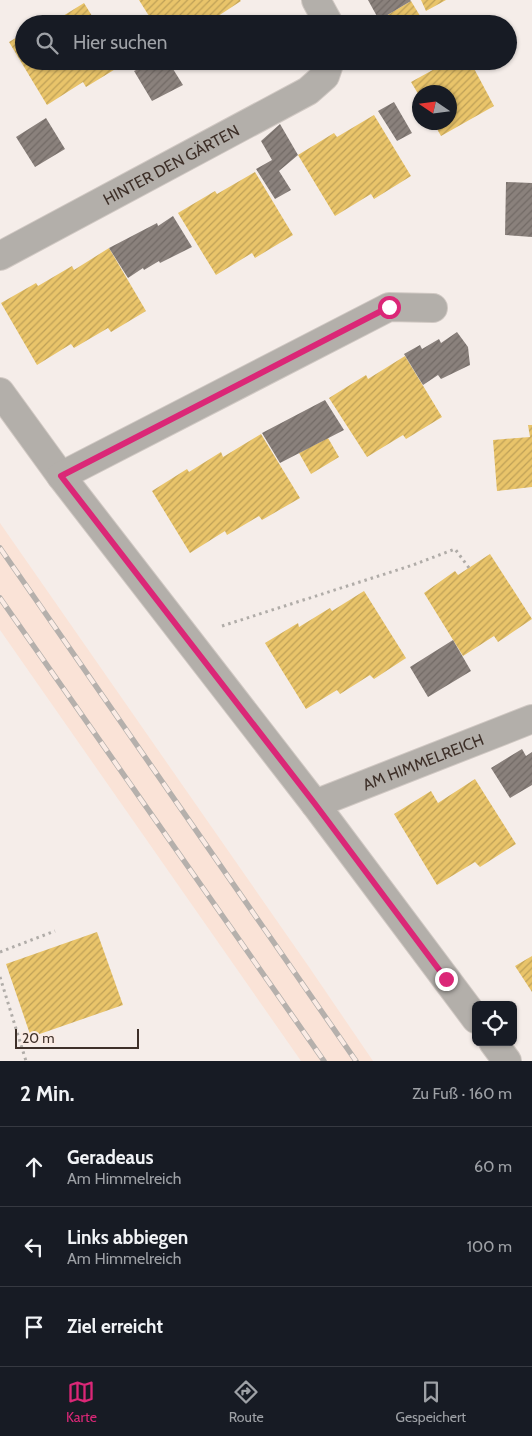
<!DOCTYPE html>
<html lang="de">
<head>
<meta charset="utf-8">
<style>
	:root { --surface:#171b24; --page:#20242c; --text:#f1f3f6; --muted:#9ea1a6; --line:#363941; --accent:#db2777 }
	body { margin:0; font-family:Cabin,sans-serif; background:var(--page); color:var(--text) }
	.controls { position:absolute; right:15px; bottom:15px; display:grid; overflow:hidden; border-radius:8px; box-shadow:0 1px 4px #0004 }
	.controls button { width:45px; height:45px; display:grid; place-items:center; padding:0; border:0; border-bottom:1px solid var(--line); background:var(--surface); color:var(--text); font:25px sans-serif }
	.compass { position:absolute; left:412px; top:85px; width:45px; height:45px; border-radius:50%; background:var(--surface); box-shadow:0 1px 4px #0004; rotate:283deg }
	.scale { position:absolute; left:15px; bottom:12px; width:124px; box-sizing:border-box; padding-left:5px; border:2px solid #3e3029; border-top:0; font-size:14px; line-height:18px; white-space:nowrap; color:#3e3029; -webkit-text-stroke:4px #faebe4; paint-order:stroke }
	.stop { position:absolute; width:15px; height:15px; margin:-11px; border:4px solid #db2777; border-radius:50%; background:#fff }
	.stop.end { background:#db2777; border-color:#fff; box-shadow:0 1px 5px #0008 }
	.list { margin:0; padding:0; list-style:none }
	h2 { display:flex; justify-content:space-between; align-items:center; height:65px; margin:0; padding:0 20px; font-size:21px }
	h2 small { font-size:16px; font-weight:400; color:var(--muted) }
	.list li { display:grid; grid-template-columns:32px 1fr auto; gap:15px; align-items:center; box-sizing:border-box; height:80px; padding:0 20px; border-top:1px solid var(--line) }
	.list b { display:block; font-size:19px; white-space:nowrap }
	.list p { margin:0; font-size:16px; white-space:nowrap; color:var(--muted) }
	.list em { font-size:16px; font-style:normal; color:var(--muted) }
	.icon { flex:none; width:28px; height:28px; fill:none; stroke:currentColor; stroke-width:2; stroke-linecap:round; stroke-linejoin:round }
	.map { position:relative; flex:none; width:532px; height:1061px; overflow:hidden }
	.search { position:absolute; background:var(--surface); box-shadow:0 1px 4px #0004; left:15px; right:15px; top:15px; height:55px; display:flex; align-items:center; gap:12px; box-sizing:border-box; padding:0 18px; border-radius:28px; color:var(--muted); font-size:19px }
	.sheet { height:305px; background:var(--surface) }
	nav { display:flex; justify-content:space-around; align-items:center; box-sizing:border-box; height:70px; border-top:1px solid var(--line); background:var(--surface); font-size:14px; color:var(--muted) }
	nav a { display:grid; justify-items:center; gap:2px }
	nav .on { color:var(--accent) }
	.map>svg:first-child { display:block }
	.built { fill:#fae3d7 }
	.homes { fill:url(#homes-hatch) }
	.industry { fill:url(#industry-hatch) }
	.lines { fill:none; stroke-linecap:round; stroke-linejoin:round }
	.minor-casing { stroke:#d0c8c3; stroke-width:30 }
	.path { stroke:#b0aca8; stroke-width:3; stroke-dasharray:2.5 4; stroke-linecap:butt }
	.minor { stroke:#b3afaa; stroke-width:28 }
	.rail-casing { stroke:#b5b0ac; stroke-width:5.5 }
	.rail { stroke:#faebe4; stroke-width:4; stroke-dasharray:11; stroke-linecap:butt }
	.route { stroke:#db2777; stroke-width:6 }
	.labels { text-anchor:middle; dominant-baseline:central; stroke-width:5; stroke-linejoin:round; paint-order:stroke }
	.street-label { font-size:16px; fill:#3e3029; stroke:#faebe4 }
</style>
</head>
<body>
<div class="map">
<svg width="532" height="1061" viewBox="0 0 532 1061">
	<defs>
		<pattern id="homes-hatch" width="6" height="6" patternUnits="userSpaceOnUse" patternTransform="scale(1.25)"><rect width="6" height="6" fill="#e9c46a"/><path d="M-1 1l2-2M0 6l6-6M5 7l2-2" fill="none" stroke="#bea057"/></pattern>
		<pattern id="industry-hatch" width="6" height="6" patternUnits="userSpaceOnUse" patternTransform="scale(1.25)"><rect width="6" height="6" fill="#8a817c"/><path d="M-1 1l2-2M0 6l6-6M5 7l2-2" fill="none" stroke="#726a66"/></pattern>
	</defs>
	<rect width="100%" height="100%" fill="#f5ede9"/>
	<path class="built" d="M0,523L309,967L373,1061H301L0,630Z"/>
	<path class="homes" d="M139,0H240L241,1L206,24L203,20L198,24H154Z
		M421,0H446L426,11Z
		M411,1L425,24H381L379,20Z
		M84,3L97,24H50Z
		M24,33V61H120L122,65L86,87L83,82L47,105L9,42Z
		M449,61H470L494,106L441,136L433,122H450V92H420V97L411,82Z
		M374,115L411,176L374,199L371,194L335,216L298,155L334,133L337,137Z
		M255,172L293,235L255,258L252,253L216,275L178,213L215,191L217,194Z
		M109,248L146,311L111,332L108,328L74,348L71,344L37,365L1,303L36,283L38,286L72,266L74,270Z
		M405,356L442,417L406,439L403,435L367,457L329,398L366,375L368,379Z
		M528,425H532V487L497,491L493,440L530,437Z
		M261,434L300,498L262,520L259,516L227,535L225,531L190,553L152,491L187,469L189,472L221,452L223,457Z
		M328,438L339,457L311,474L299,453Z
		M490,554L532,619L498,642L494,636L463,656L424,593L455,571L458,575Z
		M364,591L406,658L374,679L370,675L340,694L337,690L306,709L265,643L298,623L299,627L330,608L332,611Z
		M475,779L516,844L480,867L475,862L437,885L394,814L431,791L438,803Z
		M97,932L123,1005L31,1037L6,964Z
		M532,956V992L515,966Z"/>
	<path class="industry" d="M368,0H410L411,1L379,20Z
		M154,61H168L183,85L152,101L134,71Z
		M394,102L412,133L397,141L378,111Z
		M46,118L65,149L35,167L16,137Z
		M280,124L298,155L279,171L291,190L275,199L256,169L272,160L261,141Z
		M506,182L532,183V237L505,235Z
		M173,216L192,247L160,263L159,261L144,270L143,268L128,278L109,248L157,223L158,226Z
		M457,332L468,347L470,365L441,379L438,375L423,385L404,354L420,345L422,349L439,339L441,343Z
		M325,400L344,430L280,463L262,433Z
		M453,640L471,671L428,697L410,667Z
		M522,749L526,756L532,752V785L510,798L491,768Z"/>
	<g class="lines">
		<g class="minor-casing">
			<g id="minor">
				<path d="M316,0L329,24"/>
				<path id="s1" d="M0,256L308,91L325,76L330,61"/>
				<path d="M0,392L61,476L315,804L476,1019"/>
				<path d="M61,476L389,307L433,308"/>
				<path id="s2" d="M315,804L532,719"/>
				<path d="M493,1042L507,1061"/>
			</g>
		</g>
		<path class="path" d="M222,626L413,565L455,549L469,568
			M0,952L55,931
			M0,977L26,1061"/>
		<use href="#minor" class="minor"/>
		<g class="rail-casing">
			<path id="rail" d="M0,548L356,1061
				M0,598L324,1061"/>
		</g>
		<use href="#rail" class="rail"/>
	</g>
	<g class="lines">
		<path class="route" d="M389,307L61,476L315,804L446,979"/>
	</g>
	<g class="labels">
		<g class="street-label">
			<text stroke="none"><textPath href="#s1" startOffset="194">HINTER DEN GÄRTEN</textPath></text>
			<text stroke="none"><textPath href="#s2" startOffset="116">AM HIMMELREICH</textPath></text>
		</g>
	</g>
</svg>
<div class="controls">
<button><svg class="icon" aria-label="locate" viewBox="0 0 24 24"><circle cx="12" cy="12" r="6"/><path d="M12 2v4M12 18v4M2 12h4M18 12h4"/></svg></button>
</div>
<svg class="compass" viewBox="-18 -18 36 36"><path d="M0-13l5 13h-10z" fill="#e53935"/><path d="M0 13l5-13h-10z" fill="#9ea1a6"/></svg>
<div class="scale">20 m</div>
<div class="stop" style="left:389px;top:307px"></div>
<div class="stop end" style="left:446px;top:979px"></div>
<div class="search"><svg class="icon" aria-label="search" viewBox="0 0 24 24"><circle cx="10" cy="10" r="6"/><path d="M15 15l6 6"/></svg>Hier suchen</div>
</div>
<section class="sheet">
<h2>2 Min.<small>Zu Fuß · 160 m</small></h2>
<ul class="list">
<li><svg class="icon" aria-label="ahead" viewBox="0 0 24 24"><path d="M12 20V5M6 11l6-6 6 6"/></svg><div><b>Geradeaus</b><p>Am Himmelreich</p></div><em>60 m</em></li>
<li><svg class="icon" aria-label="left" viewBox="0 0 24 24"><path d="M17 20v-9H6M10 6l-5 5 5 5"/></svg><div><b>Links abbiegen</b><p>Am Himmelreich</p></div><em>100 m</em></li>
<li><svg class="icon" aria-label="arrive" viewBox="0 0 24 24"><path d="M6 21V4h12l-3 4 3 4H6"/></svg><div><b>Ziel erreicht</b></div></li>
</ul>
</section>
<nav>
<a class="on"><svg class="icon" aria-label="map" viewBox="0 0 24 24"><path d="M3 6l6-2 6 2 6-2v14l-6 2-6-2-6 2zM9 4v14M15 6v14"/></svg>Karte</a>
<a><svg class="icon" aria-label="directions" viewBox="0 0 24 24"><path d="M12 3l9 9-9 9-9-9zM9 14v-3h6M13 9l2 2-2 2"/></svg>Route</a>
<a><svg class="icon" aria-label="saved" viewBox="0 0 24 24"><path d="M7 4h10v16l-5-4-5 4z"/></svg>Gespeichert</a>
</nav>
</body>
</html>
